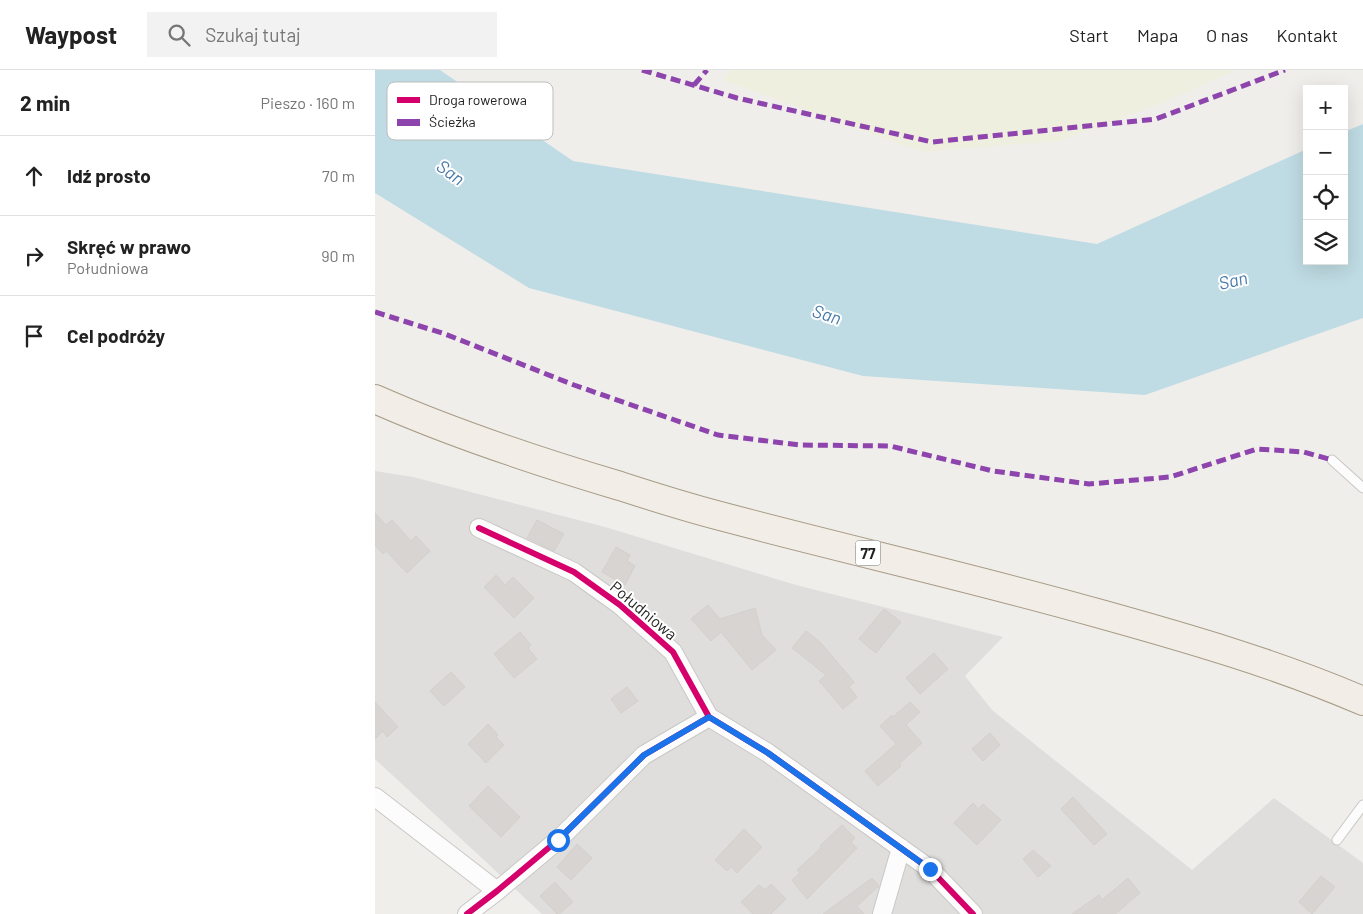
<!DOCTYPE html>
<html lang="pl">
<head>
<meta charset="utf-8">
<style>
	:root { --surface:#fff; --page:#f2f2f2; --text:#222; --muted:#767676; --line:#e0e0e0 }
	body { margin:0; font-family:Barlow,sans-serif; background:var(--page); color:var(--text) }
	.controls { position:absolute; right:15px; top:15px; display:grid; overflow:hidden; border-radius:0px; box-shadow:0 5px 20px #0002 }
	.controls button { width:45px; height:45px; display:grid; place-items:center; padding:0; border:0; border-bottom:1px solid var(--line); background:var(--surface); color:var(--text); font:25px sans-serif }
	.stop { position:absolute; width:15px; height:15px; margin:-11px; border:4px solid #1a73e8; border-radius:50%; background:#fff }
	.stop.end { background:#1a73e8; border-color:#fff; box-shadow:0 1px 5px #0008 }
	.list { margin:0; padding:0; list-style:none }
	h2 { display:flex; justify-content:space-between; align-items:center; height:65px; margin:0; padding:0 20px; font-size:21px }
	h2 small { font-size:16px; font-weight:400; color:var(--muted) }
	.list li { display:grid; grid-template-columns:32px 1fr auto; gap:15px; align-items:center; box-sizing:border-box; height:80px; padding:0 20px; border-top:1px solid var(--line) }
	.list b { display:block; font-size:19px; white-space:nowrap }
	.list p { margin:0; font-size:16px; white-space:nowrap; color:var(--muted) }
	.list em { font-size:16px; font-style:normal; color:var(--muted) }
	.icon { flex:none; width:28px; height:28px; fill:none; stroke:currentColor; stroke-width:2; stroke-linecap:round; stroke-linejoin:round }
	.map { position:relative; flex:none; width:988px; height:844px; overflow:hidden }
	header { display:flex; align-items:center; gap:30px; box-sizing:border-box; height:70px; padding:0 25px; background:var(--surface); border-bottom:1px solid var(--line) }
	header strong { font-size:24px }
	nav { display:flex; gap:28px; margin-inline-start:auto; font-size:18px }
	.search { width:350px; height:45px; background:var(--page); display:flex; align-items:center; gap:12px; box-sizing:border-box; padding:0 18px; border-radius:0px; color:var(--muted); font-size:19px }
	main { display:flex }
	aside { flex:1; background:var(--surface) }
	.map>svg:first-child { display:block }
	.residential { fill:#dfdedc }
	.farmland { fill:#efefdf }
	.water { fill:#bfdbe3 }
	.building { fill:#d7d4d2; stroke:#d3d0cc }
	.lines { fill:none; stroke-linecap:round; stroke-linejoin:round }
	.lane-casing { stroke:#c9c8c7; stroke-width:11 }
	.street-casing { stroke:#c9c8c7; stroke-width:20 }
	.primary-casing { stroke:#a79c86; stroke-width:30 }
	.lane { stroke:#fdfcfc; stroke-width:9 }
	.street { stroke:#fdfcfc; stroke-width:18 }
	.primary { stroke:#f3ede7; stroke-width:28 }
	.quiet { stroke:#8e44ad; stroke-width:5; stroke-dasharray:10 5; stroke-linecap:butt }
	.cycleway-casing { stroke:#fff; stroke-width:9 }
	.cycleway { stroke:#d6006c; stroke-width:6 }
	.route { stroke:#1a73e8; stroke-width:6 }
	.labels { text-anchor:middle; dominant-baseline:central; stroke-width:4; stroke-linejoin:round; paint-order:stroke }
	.shield { fill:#fff; stroke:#646464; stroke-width:1 }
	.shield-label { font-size:15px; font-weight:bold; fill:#222 }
	.street-label { font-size:16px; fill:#222; stroke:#fff }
	.water-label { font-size:18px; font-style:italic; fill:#4a7aab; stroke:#fff }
	.key { fill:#fff; stroke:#bdbdbd; stroke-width:1 }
	.key-label { font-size:14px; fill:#222 }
</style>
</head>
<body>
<header>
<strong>Waypost</strong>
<div class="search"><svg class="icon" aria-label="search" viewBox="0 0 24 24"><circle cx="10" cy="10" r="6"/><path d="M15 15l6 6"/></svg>Szukaj tutaj</div>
<nav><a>Start</a><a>Mapa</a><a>O nas</a><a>Kontakt</a></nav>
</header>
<main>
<aside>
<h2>2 min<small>Pieszo · 160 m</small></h2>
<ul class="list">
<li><svg class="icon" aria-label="ahead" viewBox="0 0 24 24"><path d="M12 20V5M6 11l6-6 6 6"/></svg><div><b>Idź prosto</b></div><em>70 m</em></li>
<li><svg class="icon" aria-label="right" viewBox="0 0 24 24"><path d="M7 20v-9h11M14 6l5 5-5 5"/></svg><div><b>Skręć w prawo</b><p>Południowa</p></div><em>90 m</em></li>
<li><svg class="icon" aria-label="arrive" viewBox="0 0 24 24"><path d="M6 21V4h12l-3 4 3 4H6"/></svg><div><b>Cel podróży</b></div></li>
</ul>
</aside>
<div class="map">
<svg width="988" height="844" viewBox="0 0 988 844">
	<rect width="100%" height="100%" fill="#f0eeeb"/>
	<path class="residential" d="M0,401L38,407L230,457L421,515L628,567L590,606L617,640L817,800L899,728L988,793V844H167L0,689Z"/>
	<path class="farmland" d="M356,0H862L787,33L685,71L547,82L348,10Z"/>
	<path class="water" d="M0,0H65L198,91L722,174L932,79V191H969V62L988,54V248L770,325L488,306L154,218L0,123Z"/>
	<path class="building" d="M0,443L11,455L17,450L36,471L41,466L55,481L32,503L11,481L8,484L0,475Z
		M162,450L189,464L179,481L152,468Z
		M241,477L255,485L252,491L260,496L250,515L227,502Z
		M121,505L130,515L138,507L159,528L139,548L109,517Z
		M333,535L345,549L380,538L387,565L401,580L377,600L346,562L336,571L316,549Z
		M509,539L526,552L501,583L484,569Z
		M431,561L446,573L479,612L474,617L482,627L468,639L444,611L451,605L417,578Z
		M145,562L156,575L153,578L162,589L139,608L119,584Z
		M559,583L573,599L545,624L531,608Z
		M76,602L90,617L69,636L55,621Z
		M252,617L263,631L246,643L236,629Z
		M0,632L23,657L12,667L8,661L0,669Z
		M535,632L545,642L531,655L547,673L524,694L526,696L503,716L490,701L521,674L505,656L517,645L518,647Z
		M113,654L123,665L121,667L129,675L111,693L93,674Z
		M615,663L625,675L608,691L597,679Z
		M113,716L145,747L126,767L94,736Z
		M698,727L732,764L719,775L686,739Z
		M598,733L603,739L608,734L626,750L602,775L579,753Z
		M467,755L480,768L476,772L482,778L432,829L417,810L425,803L422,800L446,778L445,776Z
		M369,759L387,777L362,803L356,797L352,801L340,790Z
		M202,774L217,788L196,810L182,797Z
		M658,780L676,796L663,807L648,789Z
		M946,806L960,817L937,844L924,832Z
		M497,808L504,816L482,836L489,844H448Z
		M753,808L765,823L740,844H697L724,825L727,830Z
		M180,812L198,832L184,844H182L165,826Z
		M396,814L411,829L396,844H378L366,832L384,815L390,820Z"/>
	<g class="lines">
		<g class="lane-casing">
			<path id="lane" d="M957,390L988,418
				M962,770L988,735"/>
		</g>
		<g class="street-casing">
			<path id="street" d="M104,458L199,502L245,535L298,582L334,647L393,683L555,799L598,844
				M0,727L122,821
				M92,844L122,821L183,770L269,685L334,647
				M507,844L526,778"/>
		</g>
		<g class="primary-casing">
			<path id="primary" d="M0,329C79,364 161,391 245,416C279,427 314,438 349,447C473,480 598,508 722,543C812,568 902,594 988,631"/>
		</g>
		<use href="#lane" class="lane"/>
		<use href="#street" class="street"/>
		<use href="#primary" class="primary"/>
		<path class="quiet" d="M267,0L362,28L557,72L781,49L910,0
			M319,15L332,0
			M0,242L70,264L199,315L343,365L425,375L515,376L618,401L714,414L795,407L882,379L929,382L957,390"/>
		<g class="cycleway-casing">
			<path id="cycleway" d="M104,458L199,502L245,535L298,582L334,647L393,683L555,799L598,844
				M92,844L122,821L183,770L269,685L334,647"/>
		</g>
		<use href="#cycleway" class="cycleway"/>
	</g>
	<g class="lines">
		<path class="route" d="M183,770L269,685L334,647L393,683L555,799"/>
	</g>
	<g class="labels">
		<rect class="shield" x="480.5" y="470.5" width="25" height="25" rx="4"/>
		<g class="shield-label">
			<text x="493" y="483">77</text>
		</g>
		<g class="street-label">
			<text transform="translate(269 540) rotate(40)">Południowa</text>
		</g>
		<g class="water-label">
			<text transform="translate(76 102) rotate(36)">San</text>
			<text transform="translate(858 210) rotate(-13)">San</text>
			<text transform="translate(452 244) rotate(18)">San</text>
		</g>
	</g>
	<rect x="12" y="12" width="166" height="58" rx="8" class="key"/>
	<rect x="22" y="27" width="23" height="6" fill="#d6006c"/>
	<rect x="22" y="49" width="23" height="7" fill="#8e44ad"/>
	<g class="key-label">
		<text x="54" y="35">Droga rowerowa</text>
		<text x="54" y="57">Ścieżka</text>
	</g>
</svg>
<div class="controls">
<button>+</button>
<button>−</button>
<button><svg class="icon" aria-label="locate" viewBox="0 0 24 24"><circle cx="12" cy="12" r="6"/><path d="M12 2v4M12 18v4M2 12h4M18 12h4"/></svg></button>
<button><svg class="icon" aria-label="layers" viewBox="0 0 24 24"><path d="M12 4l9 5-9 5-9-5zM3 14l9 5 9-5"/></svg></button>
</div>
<div class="stop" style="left:183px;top:770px"></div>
<div class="stop end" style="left:555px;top:799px"></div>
</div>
</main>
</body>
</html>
